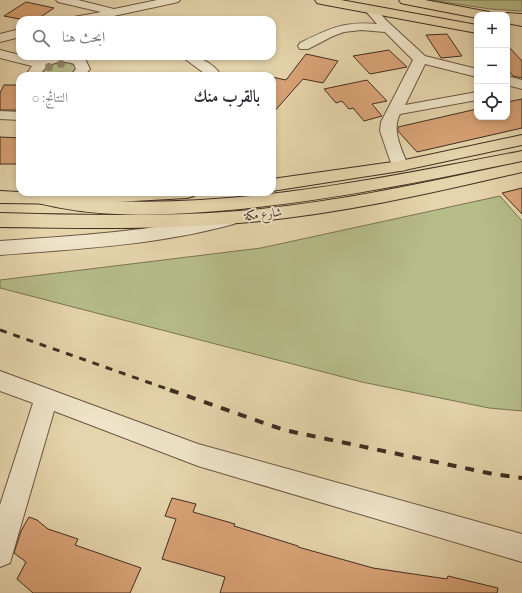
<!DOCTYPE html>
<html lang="ar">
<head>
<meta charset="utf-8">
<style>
	:root { --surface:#fff; --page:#f7f7f7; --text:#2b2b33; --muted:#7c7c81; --line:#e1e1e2 }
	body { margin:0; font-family:"IM FELL French Canon",Amiri,serif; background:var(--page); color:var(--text); direction:rtl }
	.controls { position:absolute; right:12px; top:12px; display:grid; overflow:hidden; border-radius:8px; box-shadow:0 2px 6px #0003 }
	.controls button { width:36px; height:36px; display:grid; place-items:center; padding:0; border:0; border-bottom:1px solid var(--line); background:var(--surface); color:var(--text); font:20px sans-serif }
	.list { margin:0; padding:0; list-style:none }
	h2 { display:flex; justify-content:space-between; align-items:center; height:52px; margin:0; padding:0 16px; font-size:17px }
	h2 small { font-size:13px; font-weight:400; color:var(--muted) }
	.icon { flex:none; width:22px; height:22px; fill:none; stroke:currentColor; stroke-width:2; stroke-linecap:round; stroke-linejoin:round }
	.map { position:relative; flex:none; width:522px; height:593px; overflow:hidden; direction:ltr }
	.search { position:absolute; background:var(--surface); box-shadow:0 2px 6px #0003; left:16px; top:16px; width:260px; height:44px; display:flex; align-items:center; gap:10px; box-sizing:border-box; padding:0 14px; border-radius:12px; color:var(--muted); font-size:15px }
	.panel { position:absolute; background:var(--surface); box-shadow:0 2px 6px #0003; left:16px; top:72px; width:260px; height:124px; border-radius:12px; direction:rtl }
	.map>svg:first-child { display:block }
	.green { fill:#b6bd89; stroke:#7c7556 }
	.building { fill:#d9a377; stroke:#412d22 }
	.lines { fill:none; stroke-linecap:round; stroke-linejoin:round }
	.minor-casing { stroke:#6a5744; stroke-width:2 }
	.major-casing { stroke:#412d22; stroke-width:2 }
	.highway-casing { stroke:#412d22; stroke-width:2 }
	.minor { fill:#efe4c9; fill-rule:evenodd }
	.major { fill:#e6d5ac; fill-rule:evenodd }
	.highway { fill:#e6d5ac; fill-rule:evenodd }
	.rail-far1 { stroke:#412d22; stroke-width:3; stroke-dasharray:7 7; stroke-linecap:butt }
	.rail { stroke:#412d22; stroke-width:4; stroke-dasharray:9 9; stroke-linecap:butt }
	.tree { fill:#98896c }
	.labels { text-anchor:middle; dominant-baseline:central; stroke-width:4; stroke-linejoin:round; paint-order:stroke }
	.street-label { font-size:12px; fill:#412d22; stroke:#efe4c9 }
</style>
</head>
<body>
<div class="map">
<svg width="522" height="593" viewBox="0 0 522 593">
	<rect width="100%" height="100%" fill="#e6d5ac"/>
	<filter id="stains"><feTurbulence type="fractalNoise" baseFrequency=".005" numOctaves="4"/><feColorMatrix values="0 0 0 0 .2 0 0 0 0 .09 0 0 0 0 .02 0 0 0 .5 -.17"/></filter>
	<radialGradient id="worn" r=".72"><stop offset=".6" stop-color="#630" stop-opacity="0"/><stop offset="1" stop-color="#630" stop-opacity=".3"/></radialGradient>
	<path class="green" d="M431,0H522V11L490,9Z
		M67,60L80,66L73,76H40L43,65Z
		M500,196L522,221V411L489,408L362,382L0,288V280L261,248Z"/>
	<path class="building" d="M26,2L54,8L36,20H25L4,16Z
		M447,34L462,56L441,58L426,35Z
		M507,45L522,61V78L513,76L507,69Z
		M389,50L407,67L370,74L353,56Z
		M306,54L338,61L323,83L303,79L272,114V77L286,80Z
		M367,80L387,101L372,104L382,116L364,121L353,108L349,109L342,101L336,103L324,89Z
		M4,85H20V110H0V93Z
		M522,99V128L417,152L398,131V127L477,109V117H507V102Z
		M0,137L20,138V164H0Z
		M522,188V214L502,193Z
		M172,498L196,504L193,512L235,524L234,526L298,546V547L373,568L447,579L448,576L498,588L497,593H220L225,577L162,559L176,519L165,516Z
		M29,517L37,520L48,529L78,539L75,545L141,568L130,593H33L17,579L26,562L14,553L21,531Z"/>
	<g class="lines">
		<g class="minor-casing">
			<path id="minor" d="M56,0H78L114,9L157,0H180L178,2L174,3L95,20H72L74,17L101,12L58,2Z
				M370,6L374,7L387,21L425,56L477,69V77L425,64L405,105L477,92V100L400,114C391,131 402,149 408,166L406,170L400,171L394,170L392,166L380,131L381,122L413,60L385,32L361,30L344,32L333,36L308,49H300L298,46L300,43C328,29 344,21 377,24L364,9L366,7Z
				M20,29V37L0,42V34Z
				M0,50L40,60L51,56H75L85,59L90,69L84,76H70L76,69L74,64C63,60 49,62 42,72L43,76H29L28,72L32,66L0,58Z
				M181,56C199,56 211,61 222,76H208Z
				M507,76L522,80V89L507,85Z
				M0,111L20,112V120L0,119Z
				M228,214L234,216L237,220L234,224C158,245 78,249 0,255V241C77,236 153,231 228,214Z
				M0,371L198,444L522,534V562L198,466L54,411L10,563L0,567V505L33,403L0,391Z"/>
		</g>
		<g class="major-casing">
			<path id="major" d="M507,13L522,14V22L507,21V15H502Z
				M522,135V145L400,171L272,191V179L400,161Z
				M522,162V172C429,194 335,215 239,223C160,230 80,228 0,227V213C80,215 160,217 239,211C335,203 429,182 522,162Z
				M0,191L20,192H196L194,196L187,198L80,204L0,203Z"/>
		</g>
		<g class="highway-casing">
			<path id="highway" d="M315,0H341L477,25V33L321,4L317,3Z
				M399,0H425L484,11L489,12L491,15H477V18L405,4L401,3Z
				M507,15L522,18V26L507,23Z
				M522,151V161C425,181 328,201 230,210C165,216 98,219 34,202L32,198L34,194L41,192C64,195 86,200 109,201C244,207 390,177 522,151Z"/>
		</g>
		<use href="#minor" class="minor"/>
		<use href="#major" class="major"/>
		<use href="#highway" class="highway"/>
		<path class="rail-far1" d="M0,330L173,391"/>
		<path class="rail" d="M170,390L284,430L493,474L522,478"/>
	</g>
	<g class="tree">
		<circle cx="61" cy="64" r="4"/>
		<circle cx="49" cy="67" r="4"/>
	</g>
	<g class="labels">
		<g class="street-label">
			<text transform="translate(263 214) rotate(-7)">شارع مكة</text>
		</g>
	</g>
	<rect width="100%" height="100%" filter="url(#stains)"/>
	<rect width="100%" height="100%" fill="url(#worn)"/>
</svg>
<div class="controls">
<button>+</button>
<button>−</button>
<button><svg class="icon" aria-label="locate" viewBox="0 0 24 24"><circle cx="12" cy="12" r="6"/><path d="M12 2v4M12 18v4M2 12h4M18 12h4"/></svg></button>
</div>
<div class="search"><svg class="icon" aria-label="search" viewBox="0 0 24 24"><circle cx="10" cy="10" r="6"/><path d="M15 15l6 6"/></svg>ابحث هنا</div>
<section class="panel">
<h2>بالقرب منك<small>النتائج: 0</small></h2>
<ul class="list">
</ul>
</section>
</div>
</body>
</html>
